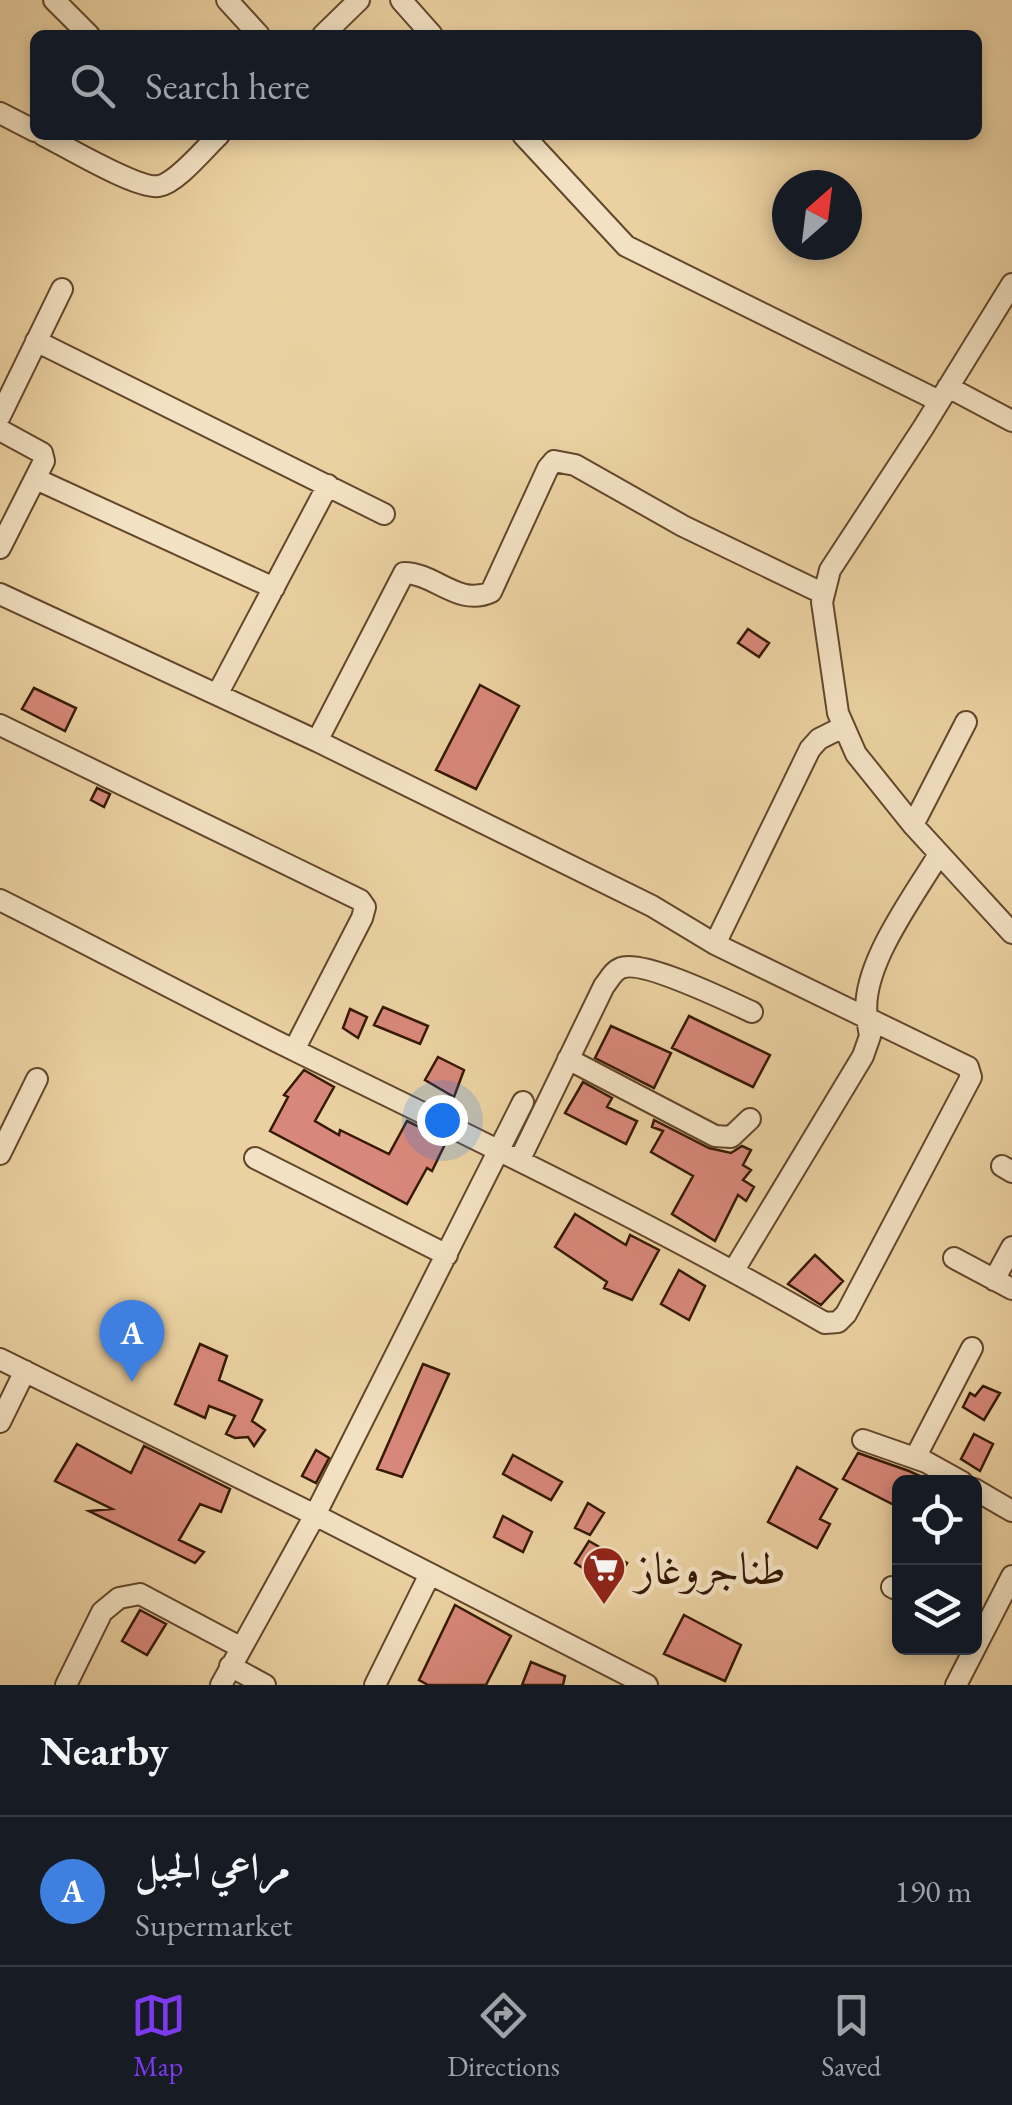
<!DOCTYPE html>
<html lang="en">
<head>
<meta charset="utf-8">
<style>
	:root { --surface:#171b24; --page:#242831; --text:#f1f3f6; --muted:#9ea1a6; --line:#363941; --accent:#7c3aed }
	body { margin:0; font-family:"EB Garamond",Amiri,serif; background:var(--page); color:var(--text) }
	.controls { position:absolute; right:30px; bottom:30px; display:grid; overflow:hidden; border-radius:15px; box-shadow:0 5px 15px #0003 }
	.controls button { width:90px; height:90px; display:grid; place-items:center; padding:0; border:0; border-bottom:2px solid var(--line); background:var(--surface); color:var(--text); font:50px sans-serif }
	.compass { position:absolute; left:772px; top:170px; width:90px; height:90px; border-radius:50%; background:var(--surface); box-shadow:0 5px 15px #0003; rotate:28deg }
	.you { position:absolute; left:442px; top:1120px; width:35px; height:35px; margin:-25px; border:8px solid #fff; border-radius:50%; background:#1a73e8; box-shadow:0 0 0 15px #1a73e833 }
	.badge { display:grid; place-items:center; width:65px; height:65px; border-radius:50%; background:var(--accent); color:#fff; font-size:32px; font-weight:700 }
	.pin { position:absolute; translate:-50% -82px; filter:drop-shadow(0 2px 5px #0008) }
	.pin::after { content:''; position:absolute; top:52px; width:35px; height:30px; background:inherit; clip-path:polygon(0 0,100% 0,50% 100%) }
	.list { margin:0; padding:0; list-style:none }
	h2 { display:flex; justify-content:space-between; align-items:center; height:130px; margin:0; padding:0 40px; font-size:42px }
	h2 small { font-size:32px; font-weight:400; color:var(--muted) }
	.list li { display:grid; grid-template-columns:65px 1fr auto; gap:30px; align-items:center; box-sizing:border-box; height:150px; padding:0 40px; border-top:2px solid var(--line) }
	.list b { display:block; font-size:38px; white-space:nowrap }
	.list p { margin:0; font-size:32px; white-space:nowrap; color:var(--muted) }
	.list em { font-size:32px; font-style:normal; color:var(--muted) }
	.icon { flex:none; width:55px; height:55px; fill:none; stroke:currentColor; stroke-width:2; stroke-linecap:round; stroke-linejoin:round }
	.map { position:relative; flex:none; width:1012px; height:1685px; overflow:hidden }
	.search { position:absolute; background:var(--surface); box-shadow:0 5px 15px #0003; left:30px; right:30px; top:30px; height:110px; display:flex; align-items:center; gap:25px; box-sizing:border-box; padding:0 35px; border-radius:15px; color:var(--muted); font-size:38px }
	.sheet { height:280px; background:var(--surface) }
	nav { display:flex; justify-content:space-around; align-items:center; box-sizing:border-box; height:140px; border-top:2px solid var(--line); background:var(--surface); font-size:28px; color:var(--muted) }
	nav a { display:grid; justify-items:center; gap:5px }
	nav .on { color:var(--accent) }
	.map>svg:first-child { display:block }
	.building { fill:#d8887a; stroke:#361904; stroke-width:2.5 }
	.lines { fill:none; stroke-linecap:round; stroke-linejoin:round }
	.minor-casing { stroke:#63472b; stroke-width:24 }
	.minor { stroke:#f2e1c2; stroke-width:20 }
	.labels { text-anchor:middle; dominant-baseline:central; stroke-width:9; stroke-linejoin:round; paint-order:stroke }
	.poi-label { font-size:45px; fill:#361904; stroke:#f2e1c2; text-anchor:start }
</style>
</head>
<body>
<div class="map">
<svg width="1012" height="1685" viewBox="0 0 1012 1685">
	<rect width="100%" height="100%" fill="#ebd1a1"/>
	<filter id="stains"><feTurbulence type="fractalNoise" baseFrequency=".002" numOctaves="4"/><feColorMatrix values="0 0 0 0 .2 0 0 0 0 .09 0 0 0 0 .02 0 0 0 .5 -.17"/></filter>
	<radialGradient id="worn" r=".72"><stop offset=".6" stop-color="#630" stop-opacity="0"/><stop offset="1" stop-color="#630" stop-opacity=".3"/></radialGradient>
	<path class="building" d="M748,629L769,643L759,657L738,643Z
		M480,685L519,706L476,789L436,770Z
		M34,688L76,708L65,731L22,709Z
		M97,788L110,794L104,807L91,800Z
		M383,1007L428,1026L420,1044L374,1025Z
		M350,1009L367,1017L358,1038L343,1028Z
		M689,1016L770,1055L753,1087L672,1048Z
		M611,1026L671,1053L654,1088L595,1058Z
		M438,1057L464,1070L454,1097L425,1080Z
		M304,1070L334,1087L315,1121L339,1135L340,1130L389,1154L407,1121L447,1140L432,1171L427,1168L407,1204L270,1131L288,1097L284,1095Z
		M583,1082L612,1098L607,1107L637,1121L626,1144L565,1113Z
		M654,1120L709,1148L731,1153L742,1146L751,1150L743,1165L751,1170L743,1180L754,1187L746,1201L738,1195L715,1241L672,1214L693,1176L651,1152L663,1131L652,1127Z
		M575,1214L626,1245L630,1235L659,1250L632,1300L604,1288L607,1282L555,1247Z
		M815,1255L843,1281L821,1305L788,1284Z
		M679,1270L705,1286L689,1320L661,1304Z
		M200,1344L227,1356L219,1380L262,1400L252,1421L265,1430L254,1446L248,1437L235,1438L226,1434L235,1416L209,1406L205,1418L175,1404Z
		M423,1364L449,1374L402,1477L377,1469Z
		M983,1386L1000,1393L984,1420L963,1407L970,1393L975,1396Z
		M974,1434L993,1444L980,1471L961,1459Z
		M77,1444L131,1473L144,1446L230,1489L221,1512L200,1504L179,1540L204,1552L195,1563L89,1511L112,1509L55,1481Z
		M316,1450L329,1458L316,1483L302,1476Z
		M858,1453L909,1471L933,1482H900V1508L843,1479Z
		M513,1455L562,1482L551,1500L503,1474Z
		M797,1467L837,1489L820,1519L830,1524L817,1548L768,1522Z
		M588,1503L604,1513L590,1535L575,1528Z
		M503,1516L532,1532L523,1552L494,1537Z
		M589,1541L627,1563L613,1587L575,1563Z
		M455,1605L511,1636L486,1685H428L419,1680Z
		M140,1610L166,1624L147,1655L122,1641Z
		M684,1615L741,1645L725,1681L664,1654Z
		M531,1662L565,1676L563,1685H522Z"/>
	<g class="lines">
		<g class="minor-casing">
			<path id="minor" d="M54,0L89,35
				M227,0L259,35
				M401,0L432,35
				M323,35L359,0
				M0,113L35,131
				M43,135C65,146 138,190 159,186C177,183 205,148 219,135
				M523,135L626,246L939,401
				M1012,284L923,428L830,570L822,602L838,713L856,754L913,825L1012,933
				M36,341L384,514
				M948,387L1012,421
				M0,416L62,289
				M0,430L42,453L44,461L0,548
				M36,479L274,588
				M0,594L317,741L404,573C435,573 458,607 491,592L548,468L554,461L575,465L683,526L822,593
				M218,693L328,485
				M0,725L360,900L365,907L362,918L294,1050
				M317,741L652,906L715,944L867,1018L870,1036L863,1056L734,1270
				M913,825L966,722
				M0,900C100,950 198,1003 298,1052C476,1139 653,1224 825,1323L838,1322L846,1314L971,1077L968,1067L867,1018C859,968 913,898 939,854
				M715,944L810,749L819,739L843,727
				M568,1059L715,1136L731,1137L750,1119
				M0,1154L37,1079
				M255,1158L447,1255
				M520,1159L604,986C609,980 613,971 621,968C642,959 728,1001 752,1012
				M1002,1166L1012,1172
				M954,1258L1012,1289
				M994,1280L1012,1247
				M0,1359L315,1515L647,1685
				M0,1422L25,1371
				M863,1440L926,1462L962,1482
				M915,1458L972,1348
				M974,1489L1012,1511
				M892,1587L900,1591
				M230,1666L265,1685
				M66,1685L102,1612L119,1598L140,1594L240,1647
				M221,1685L315,1515L523,1102
				M375,1685L430,1574
				M956,1685L1012,1576"/>
		</g>
		<use href="#minor" class="minor"/>
	</g>
	<defs>
		<g id="supermarket-pin" transform="scale(2.25)"><path d="M0 17L-7.5 6A9.5 9.5 0 1 1 7.5 6Z" fill="#8f2418" stroke="#f2e1c2"/><path d="M-6-5.5h2.5l.6 2H6L4.5 2H-2.5L-4.4-4H-6ZM-1.5 3.2a1.3 1.3 0 1 0 .1 0ZM3 3.2a1.3 1.3 0 1 0 .1 0Z" fill="#fff"/></g>
	</defs>
	<g fill-rule="evenodd">
		<use href="#supermarket-pin" x="604" y="1568"/>
	</g>
	<g class="labels">
		<g class="poi-label">
			<text x="636" y="1568">طناجروغاز</text>
		</g>
	</g>
	<rect width="100%" height="100%" filter="url(#stains)"/>
	<rect width="100%" height="100%" fill="url(#worn)"/>
</svg>
<div class="controls">
<button><svg class="icon" aria-label="locate" viewBox="0 0 24 24"><circle cx="12" cy="12" r="6"/><path d="M12 2v4M12 18v4M2 12h4M18 12h4"/></svg></button>
<button><svg class="icon" aria-label="layers" viewBox="0 0 24 24"><path d="M12 4l9 5-9 5-9-5zM3 14l9 5 9-5"/></svg></button>
</div>
<svg class="compass" viewBox="-18 -18 36 36"><path d="M0-13l5 13h-10z" fill="#e53935"/><path d="M0 13l5-13h-10z" fill="#9ea1a6"/></svg>
<div class="you"></div>
<div class="pin badge" style="left:132px;top:1382px;background:#3f7fe0">A</div>
<div class="search"><svg class="icon" aria-label="search" viewBox="0 0 24 24"><circle cx="10" cy="10" r="6"/><path d="M15 15l6 6"/></svg>Search here</div>
</div>
<section class="sheet">
<h2>Nearby<small></small></h2>
<ul class="list">
<li><span class="badge" style="background:#3f7fe0">A</span><div><b>مراعي الجبل</b><p>Supermarket</p></div><em>190 m</em></li>
</ul>
</section>
<nav>
<a class="on"><svg class="icon" aria-label="map" viewBox="0 0 24 24"><path d="M3 6l6-2 6 2 6-2v14l-6 2-6-2-6 2zM9 4v14M15 6v14"/></svg>Map</a>
<a><svg class="icon" aria-label="directions" viewBox="0 0 24 24"><path d="M12 3l9 9-9 9-9-9zM9 14v-3h6M13 9l2 2-2 2"/></svg>Directions</a>
<a><svg class="icon" aria-label="saved" viewBox="0 0 24 24"><path d="M7 4h10v16l-5-4-5 4z"/></svg>Saved</a>
</nav>
</body>
</html>
